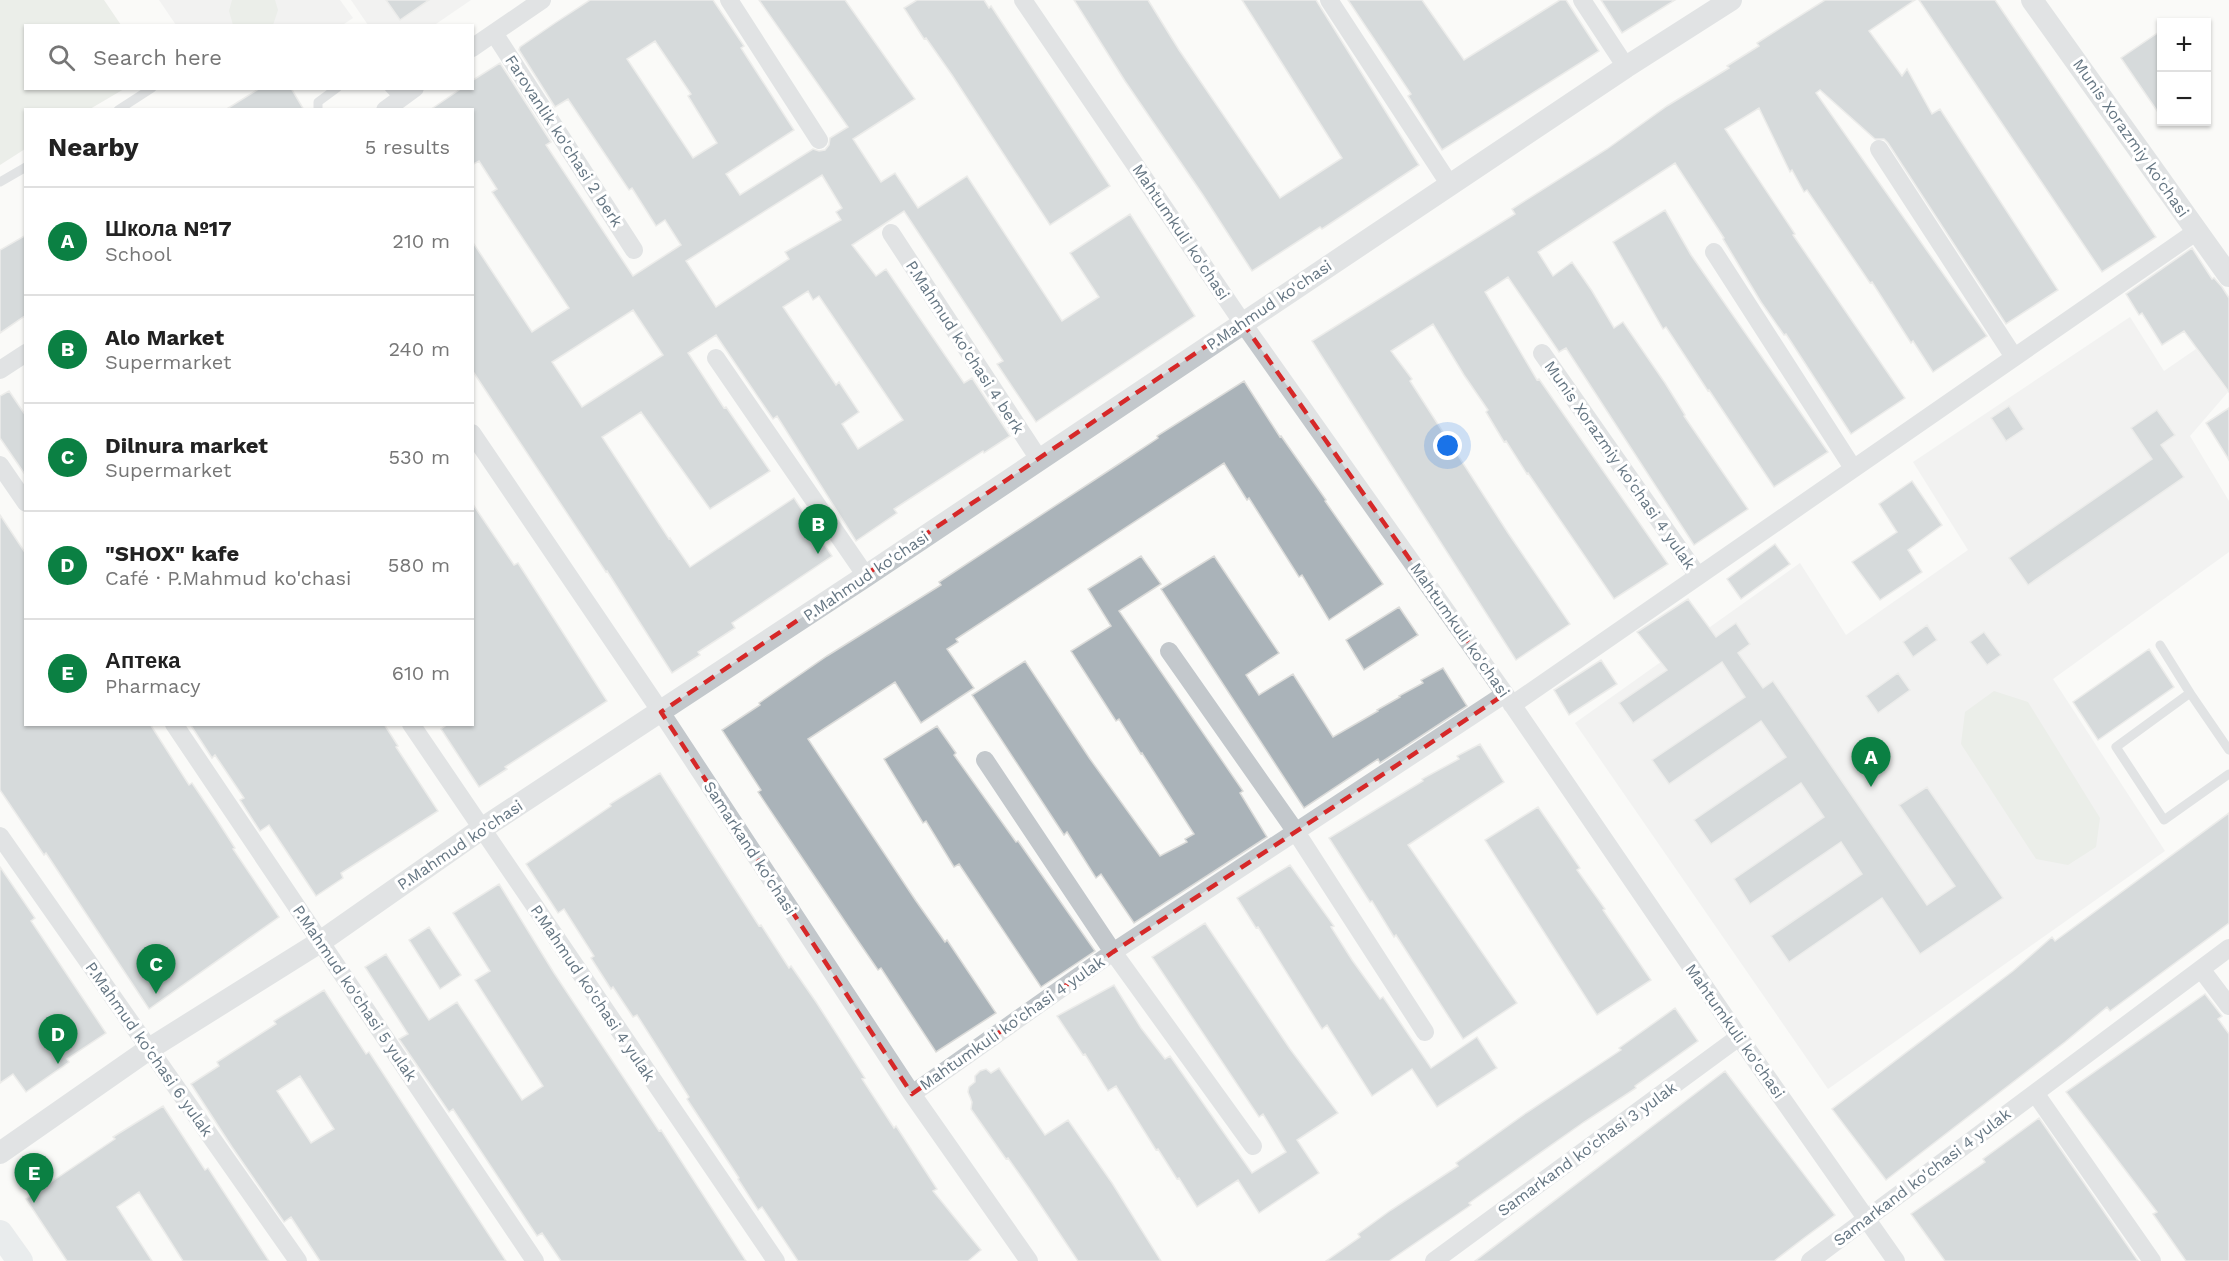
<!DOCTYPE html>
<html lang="en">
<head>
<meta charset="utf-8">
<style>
	:root { --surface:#fff; --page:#f6f6f6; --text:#222; --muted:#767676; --line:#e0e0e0; --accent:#0b8043 }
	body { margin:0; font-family:"Work Sans",sans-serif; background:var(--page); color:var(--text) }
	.controls { position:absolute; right:18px; top:18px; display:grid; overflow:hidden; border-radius:0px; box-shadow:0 2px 4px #0004 }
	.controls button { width:54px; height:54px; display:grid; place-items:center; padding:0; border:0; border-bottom:2px solid var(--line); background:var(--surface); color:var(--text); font:30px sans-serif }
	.you { position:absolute; left:1448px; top:446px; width:21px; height:21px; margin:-15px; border:4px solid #fff; border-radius:50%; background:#1a73e8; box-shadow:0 0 0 9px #1a73e833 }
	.badge { display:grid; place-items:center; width:39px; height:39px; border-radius:50%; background:var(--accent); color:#fff; font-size:20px; font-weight:700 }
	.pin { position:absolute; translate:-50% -50px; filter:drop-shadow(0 2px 3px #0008) }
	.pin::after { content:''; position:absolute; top:32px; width:21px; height:18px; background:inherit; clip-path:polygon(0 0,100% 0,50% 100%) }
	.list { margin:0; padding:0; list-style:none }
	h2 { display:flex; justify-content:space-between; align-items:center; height:78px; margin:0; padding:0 24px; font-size:26px }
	h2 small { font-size:20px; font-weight:400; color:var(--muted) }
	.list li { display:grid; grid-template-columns:39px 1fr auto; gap:18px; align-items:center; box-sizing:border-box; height:108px; padding:0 24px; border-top:2px solid var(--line) }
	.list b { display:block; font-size:22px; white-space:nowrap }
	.list p { margin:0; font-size:20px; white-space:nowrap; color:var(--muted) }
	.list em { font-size:20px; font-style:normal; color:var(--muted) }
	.icon { flex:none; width:33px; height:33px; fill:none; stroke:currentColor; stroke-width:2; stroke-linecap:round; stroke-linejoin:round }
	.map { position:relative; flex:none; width:2229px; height:1261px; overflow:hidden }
	.search { position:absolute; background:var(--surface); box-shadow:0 2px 4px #0004; left:24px; top:24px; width:450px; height:66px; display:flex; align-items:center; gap:15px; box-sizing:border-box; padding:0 21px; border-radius:0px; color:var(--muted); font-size:22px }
	.panel { position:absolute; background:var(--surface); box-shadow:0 2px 4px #0004; left:24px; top:108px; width:450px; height:618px; border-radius:0px }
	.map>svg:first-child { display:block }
	.built { fill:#e8e9e9 }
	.green { fill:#dadfd7 }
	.building { fill:#aab3b9; stroke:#dcdcda; stroke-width:1.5; fill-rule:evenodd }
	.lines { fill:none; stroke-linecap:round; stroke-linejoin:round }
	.service { stroke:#c3c8cc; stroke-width:9 }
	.minor { stroke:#c3c8cc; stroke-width:18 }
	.tertiary { stroke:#c3c8cc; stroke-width:22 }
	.secondary { stroke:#d6dbdf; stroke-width:26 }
	.marked { fill:none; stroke:#d62828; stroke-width:4.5; stroke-dasharray:12 8; stroke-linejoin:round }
	.labels { text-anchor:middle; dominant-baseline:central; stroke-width:6; stroke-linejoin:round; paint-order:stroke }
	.street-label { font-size:16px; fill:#657683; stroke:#fff }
</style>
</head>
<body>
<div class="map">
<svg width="2229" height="1261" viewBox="0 0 2229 1261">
	<rect width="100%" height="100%" fill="#fafaf8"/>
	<path class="built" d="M159,0H340L353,18L341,26L176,25Z
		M351,0H471L433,26L368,25Z
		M2130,317L2164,371L2196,349L2228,392L2190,436L2229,501V552L2053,679L2165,851L1828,1089L1575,723L1800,563L1846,635L1968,550L1913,462Z"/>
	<path class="green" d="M0,0H104L121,25L26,26V88L124,89L90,109L26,110L25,149L0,165Z
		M232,0H275L278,10L273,25H233L229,11Z
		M1994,691L2028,702L2100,818L2096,847L2068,865L2036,859L1961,744L1965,712Z"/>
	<path class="building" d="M386,0H429L400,20Z
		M590,0H713L744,46L741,48L794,130L726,174L740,195L813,149L819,151L825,150L829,145L830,138L848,127L759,0H845L915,99L853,139L881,182L895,173L918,208L967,176L1062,321L1099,297L1070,253L1130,214L1195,316L1036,422L997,364L1003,361L904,211L852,245L876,276L886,269L964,383L972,378L1010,436L984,453L983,451L894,509L897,513L856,541L777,416L773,419L716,335L688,353L724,408L726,407L770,471L710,509L641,412L602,437L669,539L670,538L690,567L794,498L832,556L732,623L735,628L698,652L700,655L672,673L607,571L606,572L472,370V241L532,332L569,308L492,192L497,189L479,161L472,165V110H430L462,88H472L473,80L500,63L551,142L546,145L633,276L681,245L665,220L656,226L632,188L629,190L568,99L555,107L519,50L520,47L555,23ZM655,41L691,94L688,96L717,143L693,158L627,59ZM822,175L842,208L836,212L841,220L785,252L789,259L716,307L686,261ZM808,291L813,300L819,296L903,420L858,449L842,424L859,412L839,382L836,385L783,307ZM633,310L663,355L582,407L552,362Z
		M917,0H984L989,8L991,6L1110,186L1050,225L952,75L926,38L924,39L904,8Z
		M1074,0H1148L1179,50L1280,198L1342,158L1242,0H1316L1419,165L1322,229L1320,227L1252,271L1203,195L1125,81Z
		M1348,0H1422L1464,60L1560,0H1566L1599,51L1442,150L1408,96L1411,94Z
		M1601,0H1675L1622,33Z
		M1825,0H1915L1869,31L1902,76L1907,69L1932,114L1940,109L2058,290L2006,324L1888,143L1884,139H1875L1820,90L1816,93L1987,336L1933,372L1913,341L1911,343L1872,282L1870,283L1807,190L1804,192L1792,170L1790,172L1759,108L1725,129L1795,234L1793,235L1905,398L1851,434L1786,334L1784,335L1761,302L1723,239L1724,238L1675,163L1538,252L1553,276L1572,262L1592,291L1614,328L1623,322L1665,383L1685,415L1684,416L1748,509L1694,545L1566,348L1559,352L1508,277L1485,292L1537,380L1539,379L1668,564L1614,599L1528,473L1527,474L1506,441L1504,442L1486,412L1488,410L1464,375L1433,324L1391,351L1412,379L1410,381L1508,533L1570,624L1516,660L1312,341L1515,214L1512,209L1607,149L1667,106L1729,68L1727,66L1759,46L1757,43Z
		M1919,0H1995L2156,237L2102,272Z
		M2162,30V118L2121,58Z
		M260,88H291L304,110H225Z
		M1665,210L1691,255L1828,452L1774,487L1709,390L1708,391L1666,327L1663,329L1613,242Z
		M26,235V315L0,333V250Z
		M2192,248L2212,279L2214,278L2222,287L2229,298V392L2184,331L2162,345L2142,313L2139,315L2126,294Z
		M1244,381L1280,437L1281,436L1326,500L1325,501L1383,584L1329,620L1302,575L1299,577L1249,498L1247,500L1224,463L956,639L958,642L947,649L974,688L921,723L895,682L808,739L916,901L945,942L947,940L996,1013L936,1052L881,968L878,970L852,932L778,822L758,792L761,790L722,730L760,705L759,703L827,656L941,585L939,582L1128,458L1158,438L1157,436Z
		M9,391L26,416V476L0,438V396Z
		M2009,406L2024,429L2006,441L1991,418Z
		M2229,408V460L2206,423Z
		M2157,410L2175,435L2161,445L2184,477L2028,585L2009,558L2152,459L2131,428Z
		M1912,481L1942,525L1908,550L1922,572L1880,600L1852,562L1897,532L1879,504Z
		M472,503L514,565L518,563L607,701L505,767L507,769L479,787L441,729L448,724H472Z
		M0,515L26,554V724H150L189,785L192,783L215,817L235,848L233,849L279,917L149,1009L46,853L44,855L0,790Z
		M1775,544L1790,564L1741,599L1727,579Z
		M1141,556L1161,584L1119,611L1243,791L1240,793L1267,837L1134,923L1101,874L1096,878L1067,832L1064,835L972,695L1025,661L1090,759L1160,856L1187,842L1185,839L1194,834L1142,753L1141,754L1119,719L1116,721L1071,651L1111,626L1088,589Z
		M1214,556L1279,653L1246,675L1259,695L1293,674L1333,737L1378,711L1377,710L1400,697L1399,696L1423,683L1421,680L1443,668L1467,706L1380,763L1378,759L1304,808L1161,589Z
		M1688,599L1716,637L1736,623L1750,644L1738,653L1763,688L1773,681L1927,905L1955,886L1899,805L1927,787L2003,898L1920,954L1882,898L1789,962L1771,936L1862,874L1841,842L1750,904L1734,879L1824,817L1801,783L1711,844L1694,820L1786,757L1761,721L1669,784L1652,760L1745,697L1722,662L1633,723L1619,703L1667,670L1637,632Z
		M1399,607L1418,635L1364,670L1346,640Z
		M1927,625L1937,640L1913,657L1903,642Z
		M1984,632L2001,655L1987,665L1970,642Z
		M2149,649L2174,687L2098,740L2073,702Z
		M1601,660L1617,684L1569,715L1554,690Z
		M1898,673L1910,690L1878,713L1866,696Z
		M190,724H384L398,746L396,747L438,811L341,873L343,878L316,896L269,825L260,831L240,800L244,798L215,755L212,758Z
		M937,726L956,753L954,755L1016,842L1018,841L1095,951L1041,987L959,864L954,867L926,821L923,823L884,759Z
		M1480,744L1504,782L1408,845L1517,1003L1463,1039L1396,935L1394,937L1372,901L1370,902L1329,838L1423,781L1422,779L1459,759L1457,756Z
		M660,773L759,926L761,925L789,968L791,966L816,1002L865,1078L862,1079L894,1128L896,1126L937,1189L933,1191L981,1250L968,1261H798L762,1207L758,1210L738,1179L739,1178L687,1099L689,1097L637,1015L633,1017L613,987L611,989L591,958L594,956L564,909L558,913L526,864L611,806L610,804Z
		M1538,807L1580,868L1577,870L1605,909L1603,910L1651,980L1597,1015L1485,840Z
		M2229,813V923L2110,1011L2107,1007L2065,1042L1886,1180L1832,1109L2013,971L2052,937L2055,941Z
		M1290,865L1334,926L1331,927L1352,960L1380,999L1383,997L1431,1068L1477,1037L1497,1068L1437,1107L1412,1069L1372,1096L1327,1025L1322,1029L1258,927L1256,928L1237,898Z
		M0,867L35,918L31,921L106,1033L67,1059L69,1062L26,1092L13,1074L0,1083Z
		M499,884L554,973L659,1131L661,1130L746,1261H561L542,1233L537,1236L453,1109L449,1112L399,1039L408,1034L365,967L386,954L429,1020L457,1002L522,1100L543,1086L475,980L490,971L453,913Z
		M1205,923L1290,1049L1338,1113L1297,1140L1319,1173L1259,1213L1238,1180L1197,1207L1179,1178L1177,1179L1158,1149L1156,1150L1116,1086L1108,1091L1085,1054L1083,1055L1057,1016L1114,985L1141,1028L1165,1059L1170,1056L1252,1173L1286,1152L1263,1114L1259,1117L1152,957Z
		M429,927L461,975L440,989L409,940Z
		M324,990L366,1054L369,1052L506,1261H320L291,1217L284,1222L232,1147L191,1084L219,1066L217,1062L276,1024L274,1021ZM300,1076L334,1129L311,1143L277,1091Z
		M2205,994L2222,1016L2218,1019L2229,1034V1261H2186L2153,1214L2157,1212L2066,1092Z
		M1675,1008L1698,1041L1635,1086L1636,1088L1584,1122L1469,1203L1471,1205L1389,1261H1326L1360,1237L1358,1234L1391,1210L1458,1166L1456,1163L1526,1113L1621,1050L1619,1048Z
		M999,1068L1045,1135L1068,1120L1112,1183L1161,1261H1078L1029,1188L1008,1158L1006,1159L971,1109L972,1102L968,1092L969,1087L975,1082V1076L980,1071L986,1069L991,1073Z
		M1725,1071L1835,1215L1804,1238L1774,1261H1475Z
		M163,1106L205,1170L208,1168L269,1261H183L139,1192L117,1207L152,1261H67L26,1199L115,1139L113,1137Z
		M2039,1118L2138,1261H1945L1911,1214L1985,1162L1983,1159Z"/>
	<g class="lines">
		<path class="service" d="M389,88L400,99
			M118,110L152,88
			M318,110V102L337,88
			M0,182L26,167
			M2160,645L2190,693L2116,747L2164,820L2229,774
			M2190,693L2229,750"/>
		<path class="minor" d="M729,0L819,140
			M1023,0L1242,322L1505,694L1739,1037L1896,1261
			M1329,0L1450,185
			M1582,0L1626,67
			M494,33L634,250
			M472,48L542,0
			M385,110L415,88
			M1879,149L2014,357
			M891,233L1035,453L1036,463
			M1714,252L1853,468
			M1542,353L1698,576
			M716,358L866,576
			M0,370L26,353
			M472,433L661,712L912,1094L1029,1261
			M0,465L26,503
			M1169,651L1296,832L1425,1032
			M1512,705L2197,231
			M174,724L535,1261
			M411,724L776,1261
			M985,760L1113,952L1253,1146
			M0,836L298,1261
			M2201,969L2229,1006
			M2035,1093L2152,1261
			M912,1094L1113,952L1505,694
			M1434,1261L1739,1037
			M1810,1261L2229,948"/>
		<path class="tertiary" d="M2032,0L2229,276
			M0,1153L149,1049L320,942L480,830L866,576L1626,67L1731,0"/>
		<path class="secondary" d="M0,1233L20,1261"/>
	</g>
	<path d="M0 0H2229V1261H0ZM1242,322L1505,694L1113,952L912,1094L661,712Z" fill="#fafaf8" fill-opacity=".55" fill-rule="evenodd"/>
	<path class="marked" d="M1242,322L1505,694L1113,952L912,1094L661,712Z"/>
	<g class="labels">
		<g class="street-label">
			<text transform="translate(2131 138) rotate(55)">Munis Xorazmiy ko'chasi</text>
			<text transform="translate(564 141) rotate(57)">Farovanlik ko'chasi 2 berk</text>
			<text transform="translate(1181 232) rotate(56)">Mahtumkuli ko'chasi</text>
			<text transform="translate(1269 305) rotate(-34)">P.Mahmud ko'chasi</text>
			<text transform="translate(965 347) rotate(57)">P.Mahmud ko'chasi 4 berk</text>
			<text transform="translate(1620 465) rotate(55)">Munis Xorazmiy ko'chasi 4 yulak</text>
			<text transform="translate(866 576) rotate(-34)">P.Mahmud ko'chasi</text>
			<text transform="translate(1460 630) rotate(55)">Mahtumkuli ko'chasi</text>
			<text transform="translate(460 845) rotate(-34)">P.Mahmud ko'chasi</text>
			<text transform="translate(750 848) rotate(57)">Samarkand ko'chasi</text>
			<text transform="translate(355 993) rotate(56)">P.Mahmud ko'chasi 5 yulak</text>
			<text transform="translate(593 993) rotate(56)">P.Mahmud ko'chasi 4 yulak</text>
			<text transform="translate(1012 1023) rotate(-35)">Mahtumkuli ko'chasi 4 yulak</text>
			<text transform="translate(1735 1031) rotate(55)">Mahtumkuli ko'chasi</text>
			<text transform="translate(149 1049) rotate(55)">P.Mahmud ko'chasi 6 yulak</text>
			<text transform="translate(1587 1149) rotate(-36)">Samarkand ko'chasi 3 yulak</text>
			<text transform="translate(1922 1177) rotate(-37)">Samarkand ko'chasi 4 yulak</text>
		</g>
	</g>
</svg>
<div class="controls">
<button>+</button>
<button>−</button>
</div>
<div class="you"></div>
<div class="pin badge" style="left:1871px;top:787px">A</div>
<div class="pin badge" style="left:818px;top:554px">B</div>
<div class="pin badge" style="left:156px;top:994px">C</div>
<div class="pin badge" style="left:58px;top:1064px">D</div>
<div class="pin badge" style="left:34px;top:1203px">E</div>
<div class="search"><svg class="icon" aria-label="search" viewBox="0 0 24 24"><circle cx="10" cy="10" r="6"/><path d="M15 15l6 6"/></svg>Search here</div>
<section class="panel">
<h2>Nearby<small>5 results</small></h2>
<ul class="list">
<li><span class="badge">A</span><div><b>Школа №17</b><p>School</p></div><em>210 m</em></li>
<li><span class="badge">B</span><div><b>Alo Market</b><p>Supermarket</p></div><em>240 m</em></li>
<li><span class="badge">C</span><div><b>Dilnura market</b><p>Supermarket</p></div><em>530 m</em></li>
<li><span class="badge">D</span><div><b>&quot;SHOX&quot; kafe</b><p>Café · P.Mahmud ko'chasi</p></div><em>580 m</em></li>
<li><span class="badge">E</span><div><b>Аптека</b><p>Pharmacy</p></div><em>610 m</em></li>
</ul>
</section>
</div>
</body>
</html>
